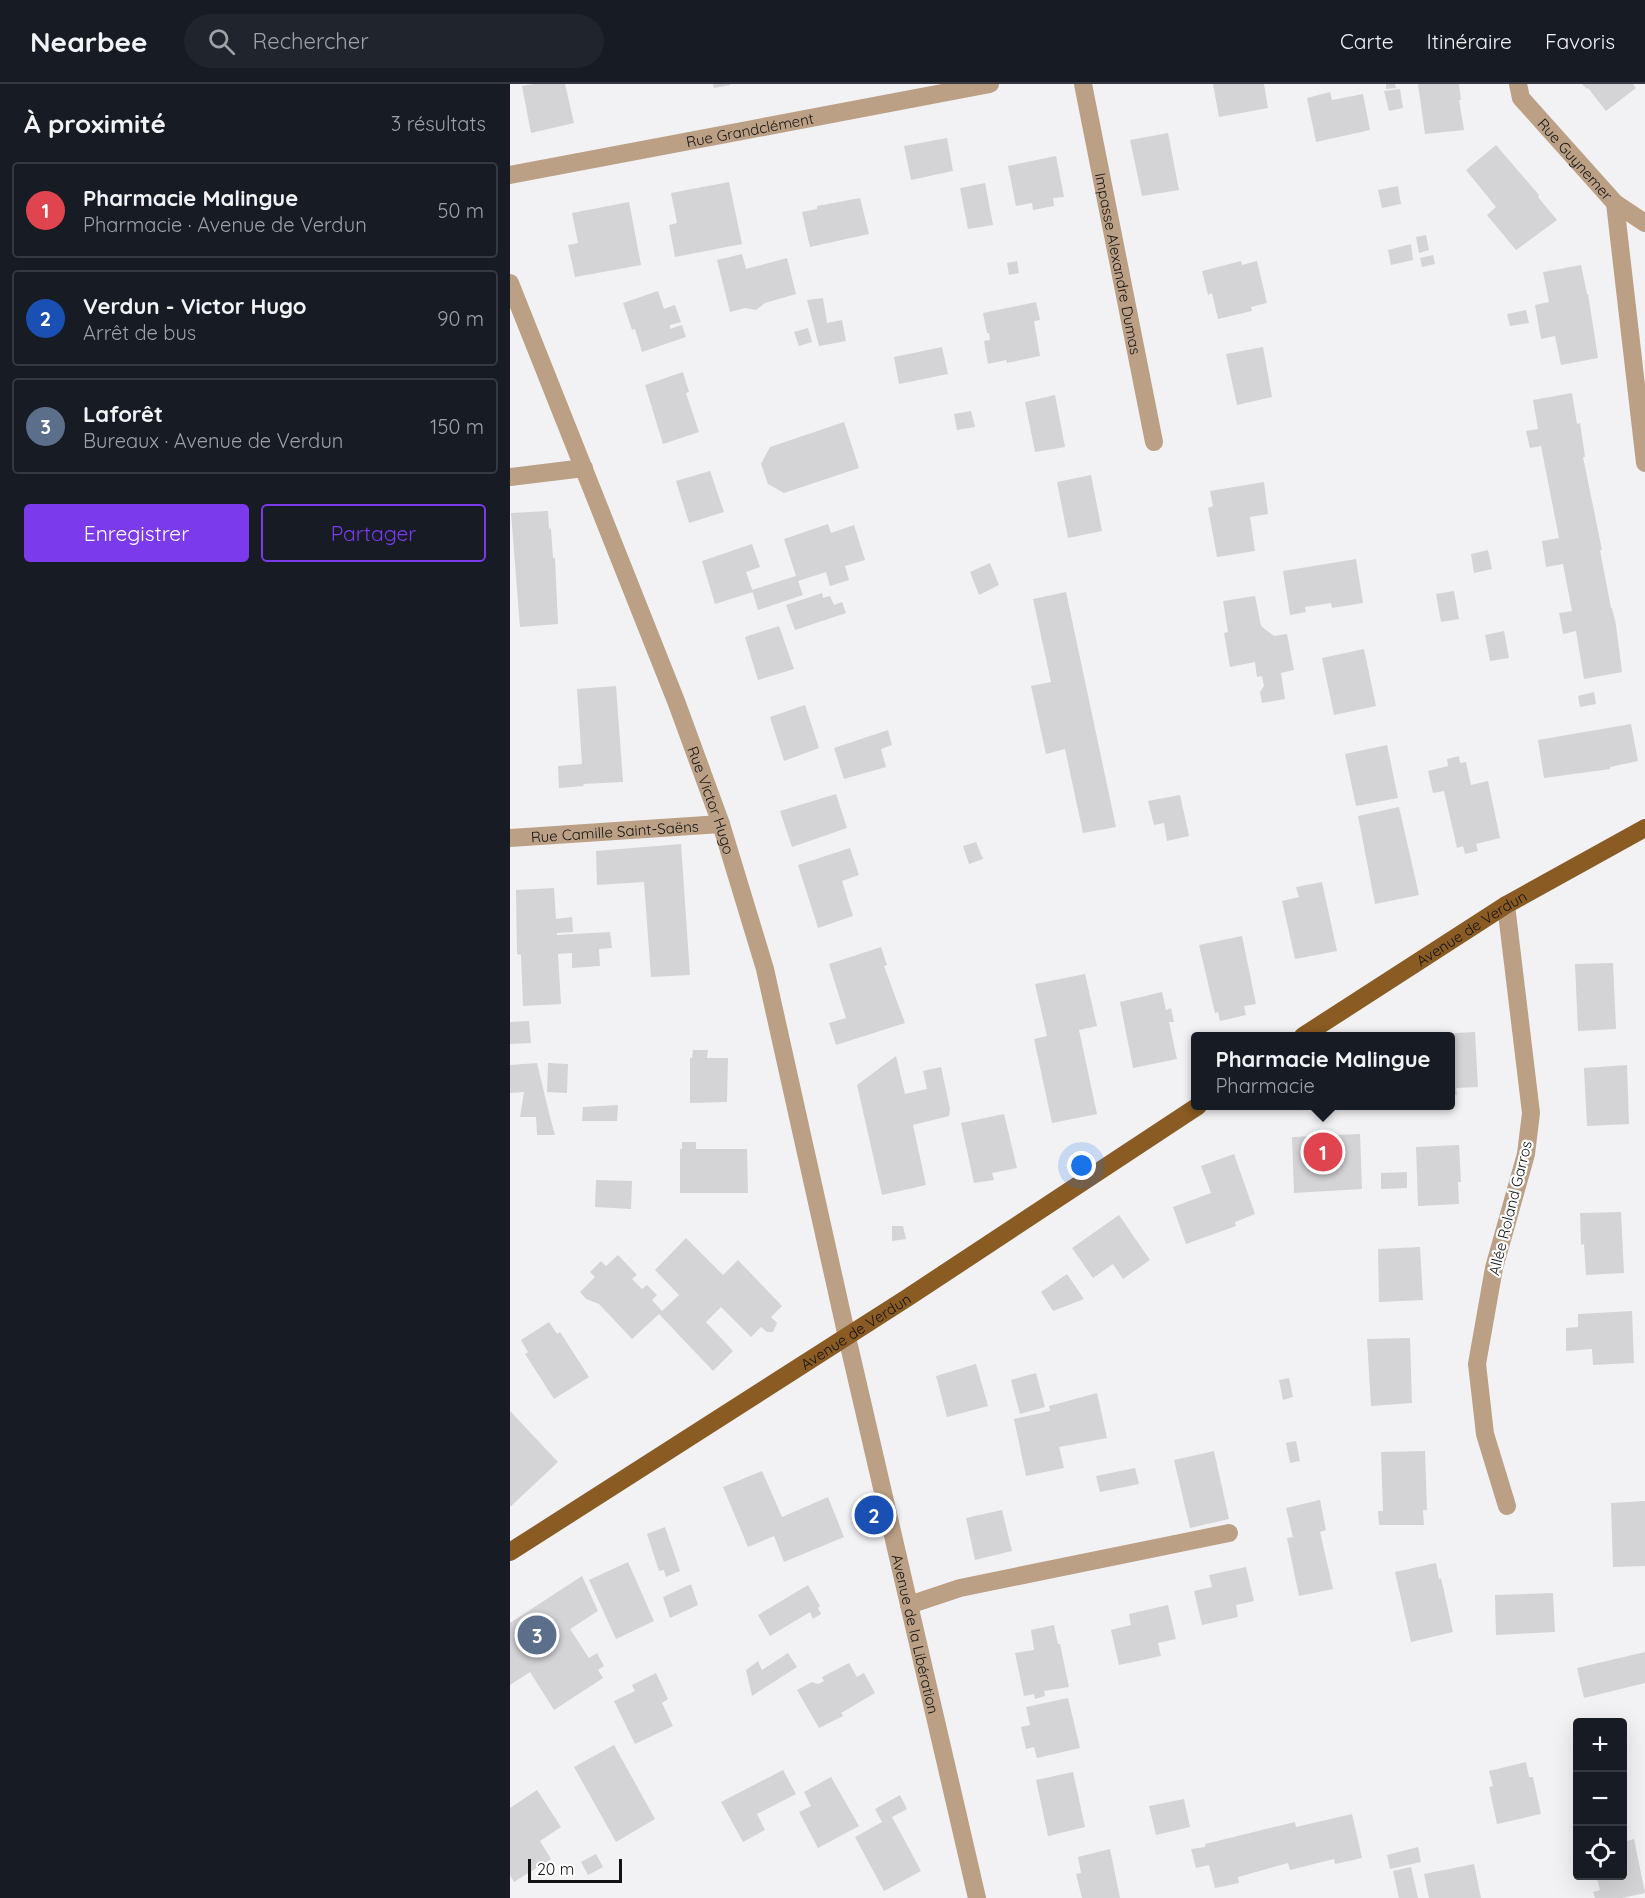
<!DOCTYPE html>
<html lang="fr">
<head>
<meta charset="utf-8">
<style>
	:root { --surface:#171b24; --page:#20242c; --text:#f1f3f6; --muted:#9ea1a6; --line:#363941; --accent:#7c3aed }
	body { margin:0; font-family:Quicksand,sans-serif; background:var(--page); color:var(--text) }
	.controls { position:absolute; right:18px; bottom:18px; display:grid; overflow:hidden; border-radius:6px; box-shadow:0 6px 24px #0002 }
	.controls button { width:54px; height:54px; display:grid; place-items:center; padding:0; border:0; border-bottom:2px solid var(--line); background:var(--surface); color:var(--text); font:30px sans-serif }
	.scale { position:absolute; left:18px; bottom:15px; width:94px; box-sizing:border-box; padding-left:6px; border:3px solid #131314; border-top:0; font-size:16px; line-height:21px; white-space:nowrap; color:#131314; -webkit-text-stroke:4px #fff; paint-order:stroke }
	.you { position:absolute; left:572px; top:1082px; width:21px; height:21px; margin:-15px; border:4px solid #fff; border-radius:50%; background:#1a73e8; box-shadow:0 0 0 9px #1a73e833 }
	.badge { display:grid; place-items:center; width:39px; height:39px; border-radius:50%; background:var(--accent); color:#fff; font-size:20px; font-weight:700 }
	.pin { position:absolute; translate:-50% -50%; border:3px solid #fff; box-shadow:0 2px 6px #0006 }
	.popup { position:absolute; left:681px; top:948px; width:264px; height:78px; box-sizing:border-box; display:grid; place-content:center; border-radius:6px; background:var(--surface); filter:drop-shadow(0 2px 4px #0005); font-size:20px; white-space:nowrap; color:var(--muted) }
	.popup b { font-size:22px; color:var(--text) }
	.popup::after { content:''; position:absolute; left:50%; top:100%; margin-left:-12px; border:12px solid transparent; border-top-color:var(--surface) }
	.list { margin:0; padding:0; list-style:none }
	h2 { display:flex; justify-content:space-between; align-items:center; height:78px; margin:0; padding:0 24px; font-size:26px }
	h2 small { font-size:20px; font-weight:400; color:var(--muted) }
	.list li { display:grid; grid-template-columns:39px 1fr auto; gap:18px; align-items:center; box-sizing:border-box; height:96px; margin:0 12px 12px; padding:0 12px; border:2px solid var(--line); border-radius:6px }
	.list b { display:block; font-size:22px; white-space:nowrap }
	.list p { margin:0; font-size:20px; white-space:nowrap; color:var(--muted) }
	.list em { font-size:20px; font-style:normal; color:var(--muted) }
	.actions { display:flex; gap:12px; padding:18px 24px }
	.actions a { flex:1; padding:14px 0; border:2px solid var(--accent); border-radius:6px; text-align:center; font-size:21px; color:var(--accent) }
	.actions .main { background:var(--accent); color:#fff }
	.icon { flex:none; width:33px; height:33px; fill:none; stroke:currentColor; stroke-width:2; stroke-linecap:round; stroke-linejoin:round }
	.map { position:relative; flex:none; width:1135px; height:1814px; overflow:hidden }
	header { display:flex; align-items:center; gap:36px; box-sizing:border-box; height:84px; padding:0 30px; background:var(--surface); border-bottom:2px solid var(--line) }
	header strong { font-size:28px }
	nav { display:flex; gap:33px; margin-inline-start:auto; font-size:21px }
	.search { width:420px; height:54px; background:var(--page); display:flex; align-items:center; gap:15px; box-sizing:border-box; padding:0 21px; border-radius:33px; color:var(--muted); font-size:22px }
	main { display:flex }
	aside { flex:1; background:var(--surface) }
	.map>svg:first-child { display:block }
	.building { fill:#d4d4d7 }
	.lines { fill:none; stroke-linecap:round; stroke-linejoin:round }
	.minor { stroke:#bba085; stroke-width:18 }
	.major { stroke:#8a5b23; stroke-width:18 }
	.labels { text-anchor:middle; dominant-baseline:central; stroke-width:4.5; stroke-linejoin:round; paint-order:stroke }
	.street-label { font-size:15px; fill:#131314; stroke:#fff }
</style>
</head>
<body>
<header>
<strong>Nearbee</strong>
<div class="search"><svg class="icon" aria-label="search" viewBox="0 0 24 24"><circle cx="10" cy="10" r="6"/><path d="M15 15l6 6"/></svg>Rechercher</div>
<nav><a>Carte</a><a>Itinéraire</a><a>Favoris</a></nav>
</header>
<main>
<aside>
<h2>À proximité<small>3 résultats</small></h2>
<ul class="list">
<li><span class="badge" style="background:#e0444e">1</span><div><b>Pharmacie Malingue</b><p>Pharmacie · Avenue de Verdun</p></div><em>50 m</em></li>
<li><span class="badge" style="background:#1a4fb4">2</span><div><b>Verdun - Victor Hugo</b><p>Arrêt de bus</p></div><em>90 m</em></li>
<li><span class="badge" style="background:#5c6f8a">3</span><div><b>Laforêt</b><p>Bureaux · Avenue de Verdun</p></div><em>150 m</em></li>
</ul>
<div class="actions"><a class="main">Enregistrer</a><a>Partager</a></div>
</aside>
<div class="map">
<svg width="1135" height="1814" viewBox="0 0 1135 1814">
	<rect width="100%" height="100%" fill="#f2f2f5"/>
	<path class="building" d="M24,0H55L64,39L21,49L12,2Z
		M203,0H220V1L204,4Z
		M703,0H754L758,24L709,33Z
		M876,0H885L886,4L876,5Z
		M908,0H949L951,16H949L954,46L915,50Z
		M1072,0H1123L1126,4L1096,27L1078,4L1077,5Z
		M890,5L893,24L879,27L874,7Z
		M820,8L822,16L853,10L860,46L806,58L797,14Z
		M658,49L669,106L632,112L620,56Z
		M437,54L443,87L401,96L394,62Z
		M986,61L1029,111L1028,113L1047,136L1006,166L977,131L986,123L956,86Z
		M546,72L554,113L543,114L544,122L523,126L522,119L506,122L498,82Z
		M219,98L232,160L165,173L159,141L167,139L161,109Z
		M475,99L483,141L458,145L450,104Z
		M888,102L891,120L872,124L868,106Z
		M350,114L359,150L300,163L292,128L307,125V122Z
		M119,118L131,181L65,193L58,161L68,159L62,129Z
		M916,151L919,166L909,169L906,153Z
		M901,160L903,176L881,181L878,166Z
		M232,170L236,185L277,174L286,210L255,219L246,226L235,224L220,228L207,176Z
		M923,171L925,180L912,183L910,174Z
		M507,177L509,189L499,191L497,179Z
		M731,177L732,181L747,177L757,219L741,223L742,227L708,235L702,209L698,211L692,187Z
		M1071,181L1077,210H1078L1088,274L1051,281L1045,252L1031,255L1025,221L1039,218L1033,188Z
		M148,207L154,225L165,221L171,238L160,241V245L172,241L176,253L132,268L125,245L122,246L113,219Z
		M313,214L317,239L332,236L336,257L309,262L297,216Z
		M526,218L530,236L524,237L530,272L497,279L496,276L478,280L474,257L480,256L479,249H477L473,229Z
		M1016,226L1019,239L1000,242L997,230Z
		M298,244L302,258L289,262L284,248Z
		M432,263L438,290L389,300L384,273Z
		M753,263L762,313L727,321L716,270Z
		M173,288L179,308L176,309L189,348L153,360L135,301Z
		M1062,309L1067,340L1070,339L1075,373H1073L1092,466H1090L1101,524H1102L1106,541L1112,588L1074,595L1066,547L1053,550L1049,529L1062,527L1053,480L1036,483L1032,457L1049,454L1031,362L1020,364L1016,347L1028,345L1023,316Z
		M545,311L555,363L525,368L515,318Z
		M461,327L465,343L447,346L444,330Z
		M334,338L349,384L274,409L258,400L251,380L260,363Z
		M200,387L214,428L179,439L166,397Z
		M581,391L592,447L558,454L547,398Z
		M754,398L758,430L740,433L745,467L707,473L698,424L703,422L700,407Z
		M38,427L39,445L41,444L43,474H45L48,540L10,543L1,429Z
		M318,440L321,449L344,441L355,476L335,482L339,496L320,502L316,488L288,497L293,511L248,526L242,506L286,492L274,455Z
		M242,460L250,483L236,488L243,508L205,520L192,477Z
		M978,466L982,485L964,489L961,470Z
		M846,475L853,519L822,524L821,519L795,523L796,528L780,531L773,487Z
		M480,479L489,501L469,511L460,488Z
		M944,507L949,535L931,538L926,510Z
		M556,508L606,743L573,749L555,665L536,670L521,602L541,598L523,515Z
		M312,509L313,514L320,512L324,521L332,518L336,529L285,546L276,521Z
		M745,512L751,542L764,552L777,550L784,586L771,589L775,615L752,619L750,608L754,602L752,592L747,593L745,578L720,583L714,549L718,548L713,517Z
		M269,542L284,585L248,596L235,553Z
		M994,547L999,574L980,577L975,551Z
		M854,565L866,622L824,631L812,574Z
		M106,602L113,698L73,700L74,702L49,704L48,682L72,680L67,605Z
		M1084,608L1086,620L1070,623L1068,612Z
		M295,621L309,664L274,677L260,633Z
		M1121,640L1128,677L1100,683V685L1034,694L1028,656Z
		M378,646L382,661L371,665L376,683L334,695L324,664Z
		M877,661L888,714L846,722L835,670Z
		M949,672L950,679L956,678L961,701L978,697L990,754L966,760L968,767L955,770L953,762L947,764L934,707L923,709L918,687L938,682L937,675Z
		M326,710L337,744L282,763L270,727Z
		M670,711L679,752L657,757L654,739L644,741L638,717Z
		M889,723L909,811L865,820L848,732Z
		M466,758L473,775L459,780L453,762Z
		M171,760L180,891L141,893L134,798L87,801L86,767Z
		M340,764L349,791L332,797L343,832L308,844L288,781Z
		M812,798L827,867L785,875L772,817L789,813L786,803Z
		M44,804L46,835L62,833L63,848L47,849V851L100,848L102,864L89,865L90,882L62,884V869L48,870L51,920L13,922L11,871L7,870L6,806Z
		M732,852L746,920L734,922L736,931L710,937L708,928L705,929L689,861Z
		M371,863L377,881L374,882L395,939L326,961L319,939L336,934L319,880Z
		M1103,879L1106,945L1068,947L1065,880Z
		M575,890L587,942L569,946L587,1030L542,1039L524,955L537,952L525,900Z
		M652,908L656,926L661,924L664,938H659L667,975L623,984L610,918Z
		M19,937L21,959L0,960V938Z
		M965,948L968,1003L946,1004L947,1011H940V952H927V950Z
		M183,966H198L197,974H218L217,1018L180,1019V974H182Z
		M386,972L395,1010L417,1005L413,987L431,983L440,1025L439,1032L403,1041L416,1101L372,1111L347,1001Z
		M27,979L40,1033L45,1051H27L26,1033H10L14,1008L0,1009V981Z
		M38,979L58,980L57,1009L37,1008Z
		M1117,981L1119,1040L1077,1042L1074,984Z
		M108,1021L107,1037H72L73,1023Z
		M494,1030L507,1084L482,1089L484,1096L464,1099L451,1039Z
		M850,1050L852,1105L784,1109L782,1053Z
		M172,1058H186V1065H237L238,1109H170V1065H172Z
		M949,1061L951,1098H948L949,1120L908,1122L906,1063Z
		M724,1070L745,1130L725,1138L726,1142L676,1160L663,1123L701,1109L691,1082Z
		M897,1088V1104L871,1105V1089Z
		M86,1096L122,1097L121,1125L85,1123Z
		M1111,1128L1114,1189L1076,1191L1074,1160L1071,1161L1070,1129Z
		M609,1131L640,1176L613,1195L603,1180L583,1194L562,1164Z
		M382,1142H393L396,1155L382,1157Z
		M176,1154L213,1191L228,1176L272,1222L261,1233L267,1239L263,1248H257L251,1243L241,1253L211,1223L196,1238L223,1267L203,1287L149,1230L122,1255L89,1220L76,1215L70,1208L85,1193L80,1188L91,1177L96,1182L108,1171L127,1191L122,1195L132,1205L137,1201L147,1211L142,1216L152,1227L169,1211L145,1186Z
		M910,1163L913,1216L869,1218L868,1165Z
		M557,1190L574,1215L543,1227L531,1208Z
		M1122,1227L1124,1279L1083,1281L1082,1265L1056,1267V1244L1068,1243V1230Z
		M39,1238L47,1250L50,1248L79,1293L44,1315L15,1270L18,1268L11,1256Z
		M900,1254L902,1319L861,1322L857,1255Z
		M466,1280L478,1322L437,1333L426,1292Z
		M526,1289L535,1323L510,1330L501,1296Z
		M779,1294L783,1313L773,1316L769,1296Z
		M587,1309L597,1354L549,1363L554,1384L516,1392L504,1335L540,1327L539,1322Z
		M0,1327L48,1378L0,1423Z
		M786,1357L790,1377L780,1379L776,1359Z
		M704,1367L719,1435L680,1444L664,1376Z
		M915,1367L917,1426H913L914,1441H869L868,1427H873L871,1368Z
		M625,1384L629,1400L590,1408L586,1392Z
		M252,1387L272,1433L318,1413L334,1453L274,1478L264,1452L238,1463L213,1403Z
		M810,1416L816,1446L810,1448L823,1505L789,1512L777,1454L783,1453L776,1424Z
		M1135,1417V1482L1103,1483L1101,1419Z
		M492,1426L502,1467L465,1476L456,1434Z
		M155,1443L170,1487L156,1493L154,1486L149,1487L137,1450Z
		M118,1478L144,1537L106,1555L79,1496Z
		M926,1479L929,1495L931,1494L943,1548L901,1558L885,1488Z
		M736,1483L744,1517L726,1521L728,1533L692,1541L684,1507L702,1503L699,1491Z
		M72,1492L88,1527L60,1545L79,1574L87,1569L94,1582L88,1586L93,1594L44,1626L20,1588L0,1601V1539Z
		M181,1500L188,1521L160,1534L153,1513Z
		M298,1501L310,1522L308,1524L311,1530L303,1535L300,1528L260,1552L248,1531Z
		M1043,1509L1045,1548L986,1551L985,1511Z
		M658,1521L666,1555L648,1559L651,1572L609,1581L601,1546L621,1541L619,1530Z
		M544,1541L548,1560H550L559,1603L534,1607L535,1612L525,1615L524,1610L514,1612L505,1569L524,1566L521,1546Z
		M1135,1568V1599L1074,1614L1067,1584Z
		M278,1569L287,1583L242,1612L236,1586L248,1577L252,1586Z
		M339,1579L347,1593L354,1589L365,1609L331,1629L333,1632L309,1644L287,1606L302,1598L308,1600L314,1597L312,1593Z
		M146,1589L158,1615L152,1619L163,1642L125,1660L104,1617L125,1607L122,1601Z
		M558,1614L570,1664L527,1674L524,1663L516,1665L511,1643L520,1641L516,1623Z
		M104,1661L145,1735L106,1758L64,1683Z
		M1016,1678L1019,1693H1023L1031,1730L987,1740L979,1703L983,1702L979,1687Z
		M273,1686L286,1710L247,1730L255,1746L233,1758L211,1718Z
		M563,1688L575,1743L538,1752L526,1696Z
		M321,1693L349,1742L308,1764L289,1728L301,1722L294,1708Z
		M27,1706L51,1743L30,1757L41,1775L4,1798L0,1791V1724Z
		M390,1711L397,1725L382,1733L411,1787L374,1807L345,1753L372,1738L365,1725Z
		M674,1715L680,1743L646,1751L639,1722Z
		M842,1730L852,1774L825,1780L824,1775L780,1786L778,1779L728,1793L729,1799L705,1804L699,1781L686,1784L681,1765L695,1763V1760L785,1738L786,1743Z
		M1124,1755L1135,1809L1112,1814H1085L1083,1808L1090,1806L1086,1792H1112L1113,1758Z
		M908,1763L911,1778L880,1785L877,1771Z
		M600,1765L610,1814H572L566,1790L571,1789L568,1773Z
		M86,1770L93,1783L78,1791L71,1778Z
		M964,1780L971,1814H919L914,1790Z
		M901,1783L908,1814H889L883,1787Z"/>
	<g class="lines">
		<g class="minor">
			<path id="s1" d="M573,0L644,358"/>
			<path id="s2" d="M1008,0L1011,14L1105,119L1135,139"/>
			<path id="s3" d="M0,91L480,0"/>
			<path d="M1105,119L1135,379"/>
			<path id="s4" d="M0,199L166,617L211,740L255,885L337,1253L467,1814"/>
			<path d="M0,393L74,384"/>
			<path id="s5" d="M0,754L211,740"/>
			<path d="M996,821L1021,1029L1016,1070L984,1184L967,1280L975,1350L997,1422"/>
			<path d="M399,1521L450,1504L719,1449"/>
		</g>
		<g class="major">
			<path id="s6" d="M793,952L996,821L1135,744"/>
			<path id="s7" d="M0,1468L397,1214L688,1022"/>
		</g>
	</g>
	<g class="labels">
		<g class="street-label">
			<text stroke="none"><textPath href="#s3" startOffset="244">Rue Grandclément</textPath></text>
			<text stroke="none"><textPath href="#s2" startOffset="96">Rue Guynemer</textPath></text>
			<text stroke="none"><textPath href="#s1" startOffset="183">Impasse Alexandre Dumas</textPath></text>
			<text stroke="none"><textPath href="#s4" startOffset="555">Rue Victor Hugo</textPath></text>
			<text stroke="none"><textPath href="#s5" startOffset="105">Rue Camille Saint-Saëns</textPath></text>
			<text stroke="none"><textPath href="#s6" startOffset="200">Avenue de Verdun</textPath></text>
			<text transform="translate(1000 1124) rotate(-76)">Allée Roland Garros</text>
			<text stroke="none"><textPath href="#s7" startOffset="410">Avenue de Verdun</textPath></text>
			<text stroke="none"><textPath href="#s4" startOffset="1414">Avenue de la Libération</textPath></text>
		</g>
	</g>
</svg>
<div class="controls">
<button>+</button>
<button>−</button>
<button><svg class="icon" aria-label="locate" viewBox="0 0 24 24"><circle cx="12" cy="12" r="6"/><path d="M12 2v4M12 18v4M2 12h4M18 12h4"/></svg></button>
</div>
<div class="scale">20 m</div>
<div class="you"></div>
<div class="pin badge" style="left:813px;top:1068px;background:#e0444e">1</div>
<div class="popup"><b>Pharmacie Malingue</b>Pharmacie</div>
<div class="pin badge" style="left:364px;top:1431px;background:#1a4fb4">2</div>
<div class="pin badge" style="left:27px;top:1551px;background:#5c6f8a">3</div>
</div>
</main>
</body>
</html>
